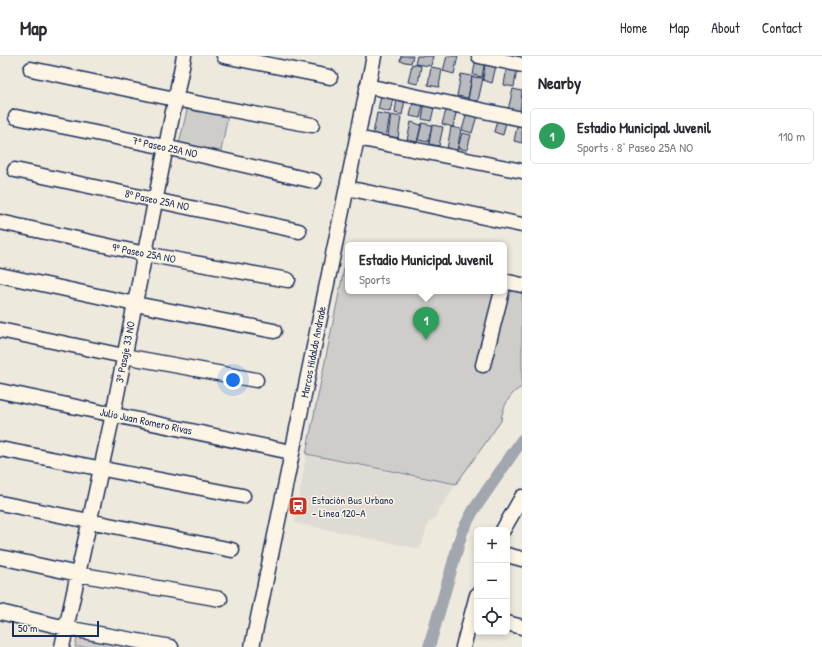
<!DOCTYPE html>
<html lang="en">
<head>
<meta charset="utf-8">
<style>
	:root { --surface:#fff; --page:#f2f2f3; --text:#2b2b33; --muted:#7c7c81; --line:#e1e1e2; --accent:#c8321e }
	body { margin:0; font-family:"Patrick Hand",sans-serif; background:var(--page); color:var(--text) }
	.controls { position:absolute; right:12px; bottom:12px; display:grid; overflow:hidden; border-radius:6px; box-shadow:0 2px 6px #0003 }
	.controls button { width:36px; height:36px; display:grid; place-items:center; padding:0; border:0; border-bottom:1px solid var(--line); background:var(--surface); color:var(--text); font:20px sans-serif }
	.scale { position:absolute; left:12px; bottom:10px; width:87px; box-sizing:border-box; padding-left:4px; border:2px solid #1b2f5e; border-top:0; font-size:11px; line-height:14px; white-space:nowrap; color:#1b2f5e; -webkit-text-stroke:3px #fcf5e5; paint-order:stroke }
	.you { position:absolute; left:233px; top:324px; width:14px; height:14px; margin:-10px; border:3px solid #fff; border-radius:50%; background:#1a73e8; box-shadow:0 0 0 6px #1a73e833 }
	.badge { display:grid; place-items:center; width:26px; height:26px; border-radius:50%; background:var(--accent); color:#fff; font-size:13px; font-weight:700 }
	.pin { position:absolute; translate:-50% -33px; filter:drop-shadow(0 1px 2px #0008) }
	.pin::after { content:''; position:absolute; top:21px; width:14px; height:12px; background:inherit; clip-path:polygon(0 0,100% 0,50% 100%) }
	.popup { position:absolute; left:345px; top:186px; width:162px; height:52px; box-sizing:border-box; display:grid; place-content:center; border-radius:6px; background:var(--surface); filter:drop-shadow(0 1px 3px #0005); font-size:13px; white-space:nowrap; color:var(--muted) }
	.popup b { font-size:15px; color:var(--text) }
	.popup::after { content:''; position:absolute; left:50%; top:100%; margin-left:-8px; border:8px solid transparent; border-top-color:var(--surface) }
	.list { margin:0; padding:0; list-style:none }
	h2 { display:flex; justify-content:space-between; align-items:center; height:52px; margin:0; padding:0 16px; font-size:17px }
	h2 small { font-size:13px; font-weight:400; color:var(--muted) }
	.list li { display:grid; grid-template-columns:26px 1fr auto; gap:12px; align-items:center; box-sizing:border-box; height:56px; margin:0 8px 8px; padding:0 8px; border:1px solid var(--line); border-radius:6px }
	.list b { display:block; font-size:15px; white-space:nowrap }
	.list p { margin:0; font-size:13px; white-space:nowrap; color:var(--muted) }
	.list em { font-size:13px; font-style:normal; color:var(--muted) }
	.icon { flex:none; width:22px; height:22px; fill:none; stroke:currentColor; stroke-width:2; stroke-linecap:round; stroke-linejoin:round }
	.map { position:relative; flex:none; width:522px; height:591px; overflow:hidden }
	header { display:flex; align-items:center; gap:24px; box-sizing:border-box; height:56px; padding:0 20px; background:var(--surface); border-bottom:1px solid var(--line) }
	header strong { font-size:19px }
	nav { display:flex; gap:22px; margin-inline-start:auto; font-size:14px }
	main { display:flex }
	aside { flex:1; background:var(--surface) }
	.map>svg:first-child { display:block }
	.built { fill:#dedbd4 }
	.green { fill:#cfcdca; stroke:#757e94 }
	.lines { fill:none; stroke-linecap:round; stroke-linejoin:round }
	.canal { stroke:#a2a7af; stroke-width:12 }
	.building { fill:#babbbe; stroke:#1b2f5e }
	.minor-casing { stroke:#1b2f5e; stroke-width:17 }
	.minor { stroke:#fcf5e5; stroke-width:14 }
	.labels { text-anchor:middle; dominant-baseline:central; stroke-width:3; stroke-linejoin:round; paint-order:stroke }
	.street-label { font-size:11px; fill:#1b2f5e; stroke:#fcf5e5 }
	.poi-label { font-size:11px; fill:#1b2f5e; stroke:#fcf5e5; text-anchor:start }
</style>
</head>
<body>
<header>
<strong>Map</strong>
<nav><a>Home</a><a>Map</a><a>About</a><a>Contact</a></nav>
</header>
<main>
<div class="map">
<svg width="522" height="591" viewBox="0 0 522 591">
	<rect width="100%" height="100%" fill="#eee9dd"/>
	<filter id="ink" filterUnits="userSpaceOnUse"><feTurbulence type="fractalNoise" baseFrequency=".025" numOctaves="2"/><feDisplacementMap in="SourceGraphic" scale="8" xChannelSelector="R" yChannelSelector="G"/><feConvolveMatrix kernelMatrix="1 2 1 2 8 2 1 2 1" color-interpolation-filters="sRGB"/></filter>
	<g filter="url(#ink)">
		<path class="built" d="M306,399L455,429L433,465L429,466L420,493L295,467Z"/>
		<path class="green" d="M188,50L228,59L220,100L178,92Z
			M348,202V235L504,234L522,237V331C510,336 502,352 501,365L456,428L306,398L346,203Z
			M78,578L116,586L115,591H75Z"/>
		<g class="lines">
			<path class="canal" d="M429,591L462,476L473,455L522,384"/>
		</g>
		<path class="building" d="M401,0H413L411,7L400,5Z
			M417,0H433L431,10L415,8Z
			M447,0H458L454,18L443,15Z
			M476,2L485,4L482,21L473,19Z
			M486,2L497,5L492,27L483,24Z
			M412,8L421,10L418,28L408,26Z
			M431,11L442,13L439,31L428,29Z
			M507,11L517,13L514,31L504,29Z
			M461,18L472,20L468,42L457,40Z
			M472,21L483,22L478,45L468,44Z
			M513,33L522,35L520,57L508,54Z
			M382,36L394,38L390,56L378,53Z
			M397,42L405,44L402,59L395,57Z
			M414,42L424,44L420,62L410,60Z
			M425,45L435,47L431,65L422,63Z
			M447,51L457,53L453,71L442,68Z
			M468,53L478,56L472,77L462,74Z
			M377,57L390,59L386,81L373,78Z
			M391,59L401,61L398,82L388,80Z
			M497,64L506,66L503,79L494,76Z
			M411,66L421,69L417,86L407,84Z
			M518,66L522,67V87L514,85Z
			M422,67L432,69L428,86L418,84Z
			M432,69L443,71L439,90L429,88Z
			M451,71L461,73L457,95L447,93Z
			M462,77L471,79L467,94L458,92Z"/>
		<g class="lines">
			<g class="minor-casing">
				<path id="minor" d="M224,0L330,21
					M479,0L522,9
					M31,13L175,43L312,69
					M367,30L522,63
					M16,61L165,91L314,125
					M357,82L522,115
					M15,114L299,175
					M347,132L522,169
					M0,166L145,198L288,224
					M0,219L135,248L274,275
					M504,225L522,229
					M0,274L124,300L256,324
					M483,309L502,235
					M0,335L291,396
					M0,393L243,440
					M0,447L232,494
					M503,474L522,441
					M507,499L522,503
					M0,501L78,518L220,543
					M0,556L66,572L171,591
					M507,567L522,571
					M62,591L113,358L184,0
					M252,591L374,0
					M463,591L477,539"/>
			</g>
			<use href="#minor" class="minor"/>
		</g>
	</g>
	<defs>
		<g id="station-square" transform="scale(1)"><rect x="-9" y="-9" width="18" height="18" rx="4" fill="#c8321e" stroke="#fcf5e5"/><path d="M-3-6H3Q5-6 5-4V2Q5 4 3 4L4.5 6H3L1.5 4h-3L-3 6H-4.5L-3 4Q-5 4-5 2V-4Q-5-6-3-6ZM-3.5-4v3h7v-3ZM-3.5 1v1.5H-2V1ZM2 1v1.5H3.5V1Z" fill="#fff"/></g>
	</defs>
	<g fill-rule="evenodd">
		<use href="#station-square" x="298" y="450"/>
	</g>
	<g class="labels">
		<g class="street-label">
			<text transform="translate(165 91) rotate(12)">7º Paseo 25A NO</text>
			<text transform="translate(157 144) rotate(12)">8º Paseo 25A NO</text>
			<text transform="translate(144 197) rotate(11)">9º Paseo 25A NO</text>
			<text transform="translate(125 296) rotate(-79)">3º Pasaje 33 NO</text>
			<text transform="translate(313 296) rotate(-79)">Marcos Hidaldo Andrade</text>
			<text transform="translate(146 365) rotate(12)">Julio Juan Romero Rivas</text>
		</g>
		<g class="poi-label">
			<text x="312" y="444">Estación Bus Urbano<tspan x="312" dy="13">- Linea 120-A</tspan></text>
		</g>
	</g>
</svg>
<div class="controls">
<button>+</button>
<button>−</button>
<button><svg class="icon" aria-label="locate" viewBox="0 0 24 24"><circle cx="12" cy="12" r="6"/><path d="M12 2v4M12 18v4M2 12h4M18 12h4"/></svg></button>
</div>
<div class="scale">50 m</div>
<div class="you"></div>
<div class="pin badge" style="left:426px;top:284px;background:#2e9e5b">1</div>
<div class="popup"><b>Estadio Municipal Juvenil</b>Sports</div>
</div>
<aside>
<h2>Nearby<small></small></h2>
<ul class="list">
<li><span class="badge" style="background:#2e9e5b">1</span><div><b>Estadio Municipal Juvenil</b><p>Sports · 8° Paseo 25A NO</p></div><em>110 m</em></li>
</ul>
</aside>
</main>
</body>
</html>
